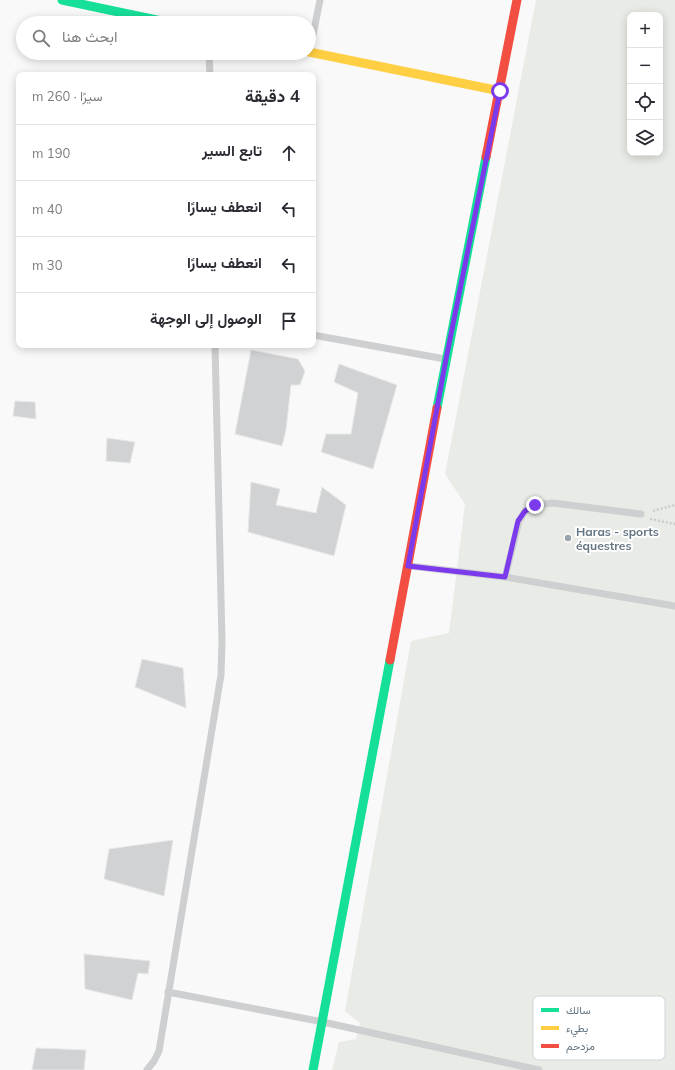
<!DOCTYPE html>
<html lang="ar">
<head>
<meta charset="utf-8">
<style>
	:root { --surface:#fff; --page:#f7f7f7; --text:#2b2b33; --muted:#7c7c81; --line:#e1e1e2 }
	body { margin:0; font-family:Mulish,Vazirmatn,sans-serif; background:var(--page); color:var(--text); direction:rtl }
	.controls { position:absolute; right:12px; top:12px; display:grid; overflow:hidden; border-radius:8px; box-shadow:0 2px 10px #0003 }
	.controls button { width:36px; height:36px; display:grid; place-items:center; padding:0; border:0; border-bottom:1px solid var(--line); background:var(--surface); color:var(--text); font:20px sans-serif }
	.stop { position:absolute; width:12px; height:12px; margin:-9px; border:3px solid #7c3aed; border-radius:50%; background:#fff }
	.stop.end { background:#7c3aed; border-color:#fff; box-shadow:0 1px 4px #0008 }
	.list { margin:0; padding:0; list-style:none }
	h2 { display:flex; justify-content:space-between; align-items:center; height:52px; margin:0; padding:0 16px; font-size:17px }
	h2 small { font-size:13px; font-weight:400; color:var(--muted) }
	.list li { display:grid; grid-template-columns:26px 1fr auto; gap:12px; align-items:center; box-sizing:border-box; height:56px; padding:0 16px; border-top:1px solid var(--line) }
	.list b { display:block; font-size:15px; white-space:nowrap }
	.list em { font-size:13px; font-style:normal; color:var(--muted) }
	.icon { flex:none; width:22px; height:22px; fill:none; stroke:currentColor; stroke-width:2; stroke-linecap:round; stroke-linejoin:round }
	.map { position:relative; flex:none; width:675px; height:1070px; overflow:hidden; direction:ltr }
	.search { position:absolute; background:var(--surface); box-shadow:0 2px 10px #0003; left:16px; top:16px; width:300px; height:44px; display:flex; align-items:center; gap:10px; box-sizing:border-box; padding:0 14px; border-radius:22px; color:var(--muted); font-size:15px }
	.panel { position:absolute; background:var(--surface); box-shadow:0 2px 10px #0003; left:16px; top:72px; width:300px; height:276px; border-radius:8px; direction:rtl }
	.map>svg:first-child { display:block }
	.green { fill:#e8ebe6; fill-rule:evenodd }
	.building { fill:#d0d2d3; stroke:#e8e8e8 }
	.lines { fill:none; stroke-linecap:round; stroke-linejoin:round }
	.path { stroke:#cbcccd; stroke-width:2.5; stroke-dasharray:2 2; stroke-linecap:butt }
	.lane { stroke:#cecfd0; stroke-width:7 }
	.fast { stroke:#16e098; stroke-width:9 }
	.slow { stroke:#ffcf43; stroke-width:9 }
	.jam { stroke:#f24e42; stroke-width:9 }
	.route { stroke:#7c3aed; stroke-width:5 }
	.poi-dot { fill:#99a4ac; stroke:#fff; stroke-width:1.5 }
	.labels { text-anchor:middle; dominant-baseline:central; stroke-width:4; stroke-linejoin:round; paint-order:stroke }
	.poi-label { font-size:12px; font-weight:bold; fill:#657683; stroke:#fff; text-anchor:start }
	.key { fill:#fff; stroke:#d1d6da; stroke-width:1 }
	.key-label { font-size:11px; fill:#657683 }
</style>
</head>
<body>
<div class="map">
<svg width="675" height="1070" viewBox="0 0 675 1070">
	<rect width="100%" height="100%" fill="#f9f9f9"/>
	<path class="green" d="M536,0H675V1070H332L339,1042L356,1039L360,1023L345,1011L411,641L449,633L465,504L445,474ZM630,15H660V153H630Z"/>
	<path class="building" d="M251,350L298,359L305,371L300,385H291L286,430L282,446L235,434Z
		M339,364L397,385L373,469L321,452L326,434H351L358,393L334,382Z
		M15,401L35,402L36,419L13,416Z
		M107,438L135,442L130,463L106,461Z
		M251,482L280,489L276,505L316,513L322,487L346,505L334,556L248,532Z
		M142,659L183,668L186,708L135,687Z
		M173,840L164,896L104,879L109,849Z
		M84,954L150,961L148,974L138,973L132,1000L85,989Z
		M36,1048L86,1050L84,1070H32Z"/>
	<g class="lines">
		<path class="path" d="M653,511L675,505
			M650,519L675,524"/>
		<path class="lane" d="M310,50L320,0
			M209,53L210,75
			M313,335L445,359
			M410,566L505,577L675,606
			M505,577L519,521L525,511L535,505L553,503L641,514
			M168,992L323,1022L539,1070
			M147,1070L154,1061L159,1051L221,675L222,641L215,345"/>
		<path class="fast" d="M62,0L171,23
			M437,408L486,157
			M313,1070L390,660"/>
		<path class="slow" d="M309,52L500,91"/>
		<path class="jam" d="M486,157L517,0
			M390,660L437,408"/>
	</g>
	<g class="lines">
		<path class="route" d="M500,91L446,359L408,566L505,577L518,521L525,511L535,505"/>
	</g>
	<circle class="poi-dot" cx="568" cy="538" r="4"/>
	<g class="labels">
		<g class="poi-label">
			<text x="576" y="531">Haras - sports<tspan x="576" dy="14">équestres</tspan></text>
		</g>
	</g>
	<rect x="533" y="996" width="132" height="64" rx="6" class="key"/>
	<rect x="541" y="1008" width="18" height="4" fill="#16e098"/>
	<rect x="541" y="1026" width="18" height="4" fill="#ffcf43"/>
	<rect x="541" y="1044" width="18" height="4" fill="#f24e42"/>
	<g class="key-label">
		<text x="566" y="1014">سالك</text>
		<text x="566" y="1032">بطيء</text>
		<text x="566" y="1050">مزدحم</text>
	</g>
</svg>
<div class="controls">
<button>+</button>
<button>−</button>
<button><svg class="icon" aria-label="locate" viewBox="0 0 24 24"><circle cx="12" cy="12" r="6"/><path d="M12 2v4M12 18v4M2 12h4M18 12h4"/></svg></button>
<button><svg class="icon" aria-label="layers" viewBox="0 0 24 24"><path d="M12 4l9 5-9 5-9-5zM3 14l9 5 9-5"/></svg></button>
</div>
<div class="stop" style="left:500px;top:91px"></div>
<div class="stop end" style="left:535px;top:505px"></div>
<div class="search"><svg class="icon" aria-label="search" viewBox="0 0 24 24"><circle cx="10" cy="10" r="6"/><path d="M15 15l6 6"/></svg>ابحث هنا</div>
<section class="panel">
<h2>4 دقيقة<small>سيرًا · 260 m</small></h2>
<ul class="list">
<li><svg class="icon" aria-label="ahead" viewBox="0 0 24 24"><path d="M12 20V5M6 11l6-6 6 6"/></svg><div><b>تابع السير</b></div><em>190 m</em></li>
<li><svg class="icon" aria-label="left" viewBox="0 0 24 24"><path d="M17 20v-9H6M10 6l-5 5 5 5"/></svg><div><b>انعطف يسارًا</b></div><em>40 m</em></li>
<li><svg class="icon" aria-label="left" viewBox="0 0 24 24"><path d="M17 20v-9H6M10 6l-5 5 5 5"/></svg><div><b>انعطف يسارًا</b></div><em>30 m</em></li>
<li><svg class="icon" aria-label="arrive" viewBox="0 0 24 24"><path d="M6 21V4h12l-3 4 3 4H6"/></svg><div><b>الوصول إلى الوجهة</b></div></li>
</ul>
</section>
</div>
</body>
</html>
